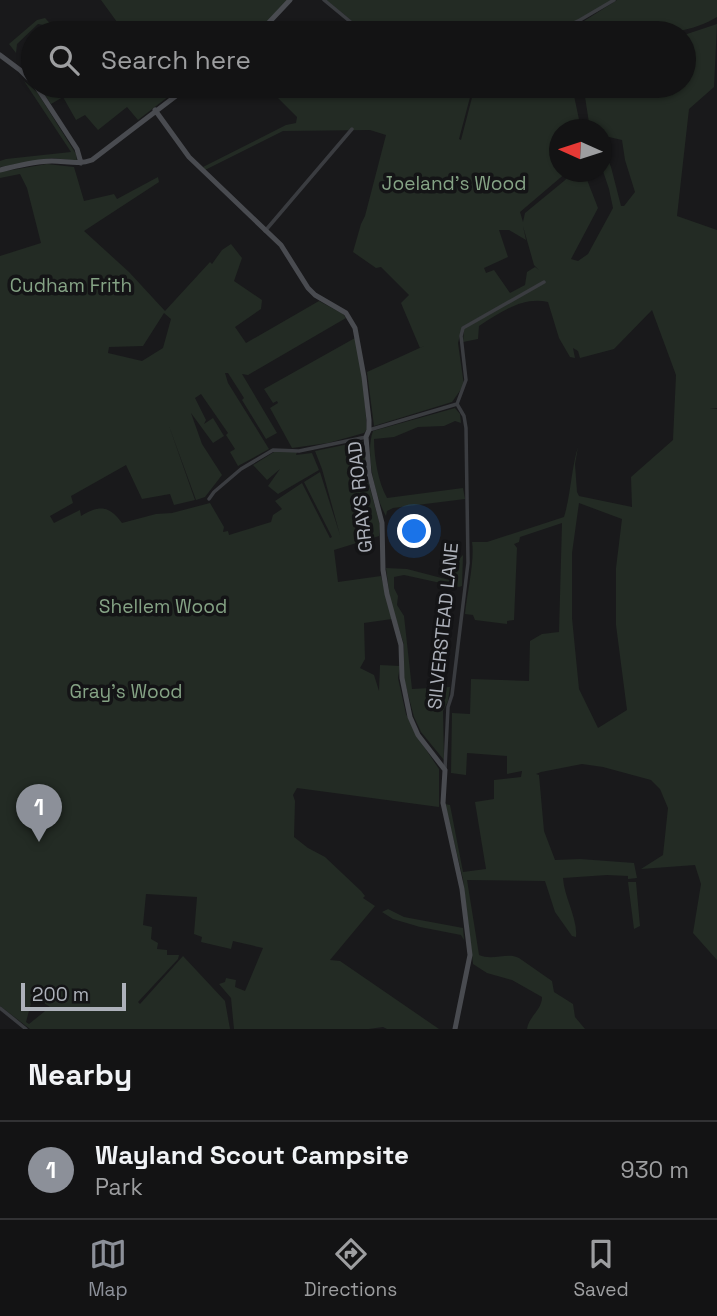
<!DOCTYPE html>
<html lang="en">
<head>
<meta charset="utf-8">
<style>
	:root { --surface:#131314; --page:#1c1c1d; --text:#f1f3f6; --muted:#9d9ea0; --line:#323234; --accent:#8c9099 }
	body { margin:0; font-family:"Space Grotesk",sans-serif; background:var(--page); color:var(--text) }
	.compass { position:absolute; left:549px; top:119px; width:63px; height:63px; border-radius:50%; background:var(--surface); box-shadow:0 2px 5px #0004; rotate:273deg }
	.scale { position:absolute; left:21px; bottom:18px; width:105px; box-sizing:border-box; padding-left:7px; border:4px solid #adb1ba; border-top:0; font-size:19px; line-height:24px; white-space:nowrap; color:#adb1ba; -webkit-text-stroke:5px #141416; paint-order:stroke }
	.you { position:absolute; left:415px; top:532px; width:24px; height:24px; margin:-18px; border:5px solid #fff; border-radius:50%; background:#1a73e8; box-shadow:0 0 0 10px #1a73e833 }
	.badge { display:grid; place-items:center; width:46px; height:46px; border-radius:50%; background:var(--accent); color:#fff; font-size:23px; font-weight:700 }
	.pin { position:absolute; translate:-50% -58px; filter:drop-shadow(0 2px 4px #0008) }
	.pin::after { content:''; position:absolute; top:37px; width:24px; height:21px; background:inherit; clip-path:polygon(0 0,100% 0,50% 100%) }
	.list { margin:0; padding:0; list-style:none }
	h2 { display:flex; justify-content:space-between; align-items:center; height:91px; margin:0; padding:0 28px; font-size:30px }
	h2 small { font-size:23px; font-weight:400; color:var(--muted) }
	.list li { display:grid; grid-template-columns:46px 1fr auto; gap:21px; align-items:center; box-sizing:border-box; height:98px; padding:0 28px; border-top:2px solid var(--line) }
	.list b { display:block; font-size:26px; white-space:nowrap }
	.list p { margin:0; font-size:23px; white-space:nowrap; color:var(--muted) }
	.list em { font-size:23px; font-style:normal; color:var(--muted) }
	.icon { flex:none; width:38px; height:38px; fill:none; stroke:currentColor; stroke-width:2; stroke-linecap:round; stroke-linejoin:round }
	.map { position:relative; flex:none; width:717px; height:1029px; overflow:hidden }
	.search { position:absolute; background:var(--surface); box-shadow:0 2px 5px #0004; left:21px; right:21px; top:21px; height:77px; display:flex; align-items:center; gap:18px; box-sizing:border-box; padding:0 24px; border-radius:38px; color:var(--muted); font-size:26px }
	.sheet { height:189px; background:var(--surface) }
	nav { display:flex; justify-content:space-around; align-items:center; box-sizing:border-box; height:98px; border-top:2px solid var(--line); background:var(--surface); font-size:19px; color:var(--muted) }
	nav a { display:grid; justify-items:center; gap:4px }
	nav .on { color:var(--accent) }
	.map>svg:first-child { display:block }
	.green { fill:#232b24; fill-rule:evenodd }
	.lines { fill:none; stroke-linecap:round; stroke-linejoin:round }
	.street { stroke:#3a3c40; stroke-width:3.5 }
	.secondary { stroke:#494b50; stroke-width:5 }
	.labels { text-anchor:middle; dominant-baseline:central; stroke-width:7; stroke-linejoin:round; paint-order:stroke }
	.park-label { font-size:19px; fill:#85a385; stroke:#141416 }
	.street-label { font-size:19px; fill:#adb1ba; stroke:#141416 }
</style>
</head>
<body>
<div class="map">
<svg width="717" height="1029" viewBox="0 0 717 1029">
	<rect width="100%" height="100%" fill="#19191b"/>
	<path class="green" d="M101,0H288L256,33H125Z
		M326,0H612L580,19L547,33H367Z
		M617,0H717V17C677,41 627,33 582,33L584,21Z
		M45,18L59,33H51L44,25L38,24L17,44L16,53L9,44L37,20Z
		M717,24L714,87L689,109L677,216L717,230V408H710L717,409V960L693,933L701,884L695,865L641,869L663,855L668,808L660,789L651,780L603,767L582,764L541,772L536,774L539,775L544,831L555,860L580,859L634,863L637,878L628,879V876L607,875L563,878C564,897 578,919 576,937L572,936L555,912L545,881L467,880L479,955C493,961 507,952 519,958L552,981L554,992L573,1004L575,1017L585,1029H527C529,1016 542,1010 542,997L512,980L487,973L473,964L463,879L445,804L450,805L463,872L486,869L475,802L494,799V780L521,777L522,771L507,774V756L467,753L466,775L451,773L452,713L470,714L471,679L529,681L530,641L542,634L559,632L562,523L520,537L519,542L514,544L517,548L514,620L507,621V624L475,620L473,615L465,614C467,594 475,559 472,542H487L564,517C571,494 571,470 578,447L575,464L577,492L579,496L632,507L631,477L673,440L676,375L652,310L614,349L580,358L578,351L573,348L575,358L570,357L559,338L548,302C522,296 500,313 479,326L478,339L463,342L464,329L544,281L462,327L458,343L464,385L452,402L374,426L367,372L424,346L420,348L401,303L409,295L381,267L376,268L353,252L361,224L365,216L386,135L370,130L283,131L205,170L203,167L286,125L296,123L297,117L278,98L291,95L294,88L313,89L316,86H473L459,139L461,140L475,86H572L581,129L560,130V172H567L520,212L523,222L525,213L564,181L573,172H584L598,208L571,259L578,261L588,254L613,208L609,189L602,168V130L590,129L585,97L586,86H684V35ZM609,137L622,140L625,160L635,192L624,206H621L611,167L604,151V141ZM523,226L534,265L539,270L535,267L527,272L525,285L510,293L494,270L486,273L484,268L508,257L499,230H509L526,240ZM579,503L622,519L616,568V625L627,710L598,728L579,689L572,618V553Z
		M24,81L37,92L76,154L77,161L53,158L0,167V161L6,159L71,152Z
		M39,86H182L138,120L127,107L98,130L85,115L76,120L63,97L51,104Z
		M47,164L74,167L84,201L114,194L117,199L158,177L159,182L84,231L129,272L165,311L210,262L212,264L222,250L231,244L242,258L234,281L262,300L261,309L235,327L246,343L319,301L343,314L346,318L248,375L242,374L277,433L266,439L242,400L244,398L228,373H225L228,383L269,449L238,466L230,452L235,449L226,435L228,433L201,394L195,398L206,420L204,424L213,418L224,436L213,443L191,413L202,444L222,475L205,497L196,500L169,426L195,500L174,505L170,494L142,499L126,465L71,496L73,503L50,516L54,523L80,510L81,516C99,505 109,505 122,523L156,514L172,513L210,503L224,527L223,532L228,531L229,535L271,522L273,515L282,509L275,501L302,483L330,538L332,537L304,482L320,472L340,535L322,469L315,451L363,441L367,477L380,525L379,536L334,550L338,582L381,576L392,619L364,623L365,659L360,668L374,675L379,691L380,665L400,666L398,678L406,714L417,736L439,769V807L297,788L293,795L295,801L294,837L308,848L325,857L361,891L365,896L363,898L375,906L330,960L340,961L439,1029H387L383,1027L369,1029H234L231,998L219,984L225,982L226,978L236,980L235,987L245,991L263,948L233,941L231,949L201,942L202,937L194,934L197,897L146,894L143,925L152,927L151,939L158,943L157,949L167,950V955H179L178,959L138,1002L140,1004L183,956L225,1001L230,1029H30L0,1006V256L41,243L27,188L20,174L0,178V172ZM164,313L171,319L163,348L142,361L108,353L109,347L143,346ZM33,996L50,1007L29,1024L26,1022Z
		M355,338L363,381L367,429L364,433L328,443L292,448L270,408L278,403L277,401L273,403L264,389Z
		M455,408L460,414L461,423L455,421L444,426L418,427L394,437L374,439C374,457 378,482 387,498L463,488L465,499L393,508L387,511L386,516C375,497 365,452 373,431Z
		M274,452H297L296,455L312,453L319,470L278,494L268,486L280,469L267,480L253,465Z
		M463,555L462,586L459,587L404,575L394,577V588L398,596L397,605L404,616L412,689L450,687L448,701L443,711L444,760L421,732L414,717L404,679V645L390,599L386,568L407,569L453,581C455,571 455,562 463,555Z
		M628,882H636L640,926L634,929Z
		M388,909L404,917L463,928L464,940L461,935L420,927L393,919L382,912Z"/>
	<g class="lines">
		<path class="street" d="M324,0L364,33
			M552,33L580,20L614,0
			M265,231L352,129
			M457,404L466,380L461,336L463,328L544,282
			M369,430L457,404
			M209,499L214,492L241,469L273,450L299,451L366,437
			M445,769L448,707L452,695L468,563L466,428L464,416L457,404
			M0,1008L26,1029"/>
		<path class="secondary" d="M259,33L290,0
			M0,55L20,70L33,83
			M36,86L77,149L81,163
			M155,110L189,157L281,245L308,288L315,295L346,313L355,328L364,377L369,420V430L366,437L369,473L382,523L383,570L387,594L401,645L402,678L410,717L418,735L445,770L443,803L462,889L470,955L455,1029
			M0,170C17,166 34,161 52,161C66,161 78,165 92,160L189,86"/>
	</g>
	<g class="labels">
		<g class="park-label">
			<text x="454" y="183">Joeland's Wood</text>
			<text x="71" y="285">Cudham Frith</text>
			<text x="163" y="606">Shellem Wood</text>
			<text x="126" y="691">Gray's Wood</text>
		</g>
		<g class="street-label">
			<text transform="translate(360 497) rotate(-96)">GRAYS ROAD</text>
			<text transform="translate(443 626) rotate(-84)">SILVERSTEAD LANE</text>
		</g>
	</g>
</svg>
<svg class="compass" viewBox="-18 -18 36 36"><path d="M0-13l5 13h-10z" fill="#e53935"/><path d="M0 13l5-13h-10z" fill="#9d9ea0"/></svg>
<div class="scale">200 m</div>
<div class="you"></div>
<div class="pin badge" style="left:39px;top:842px">1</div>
<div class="search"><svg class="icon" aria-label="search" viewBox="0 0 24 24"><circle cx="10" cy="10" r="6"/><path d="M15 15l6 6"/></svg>Search here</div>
</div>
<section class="sheet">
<h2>Nearby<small></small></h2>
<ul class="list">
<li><span class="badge">1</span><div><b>Wayland Scout Campsite</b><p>Park</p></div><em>930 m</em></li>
</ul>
</section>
<nav>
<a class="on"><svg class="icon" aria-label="map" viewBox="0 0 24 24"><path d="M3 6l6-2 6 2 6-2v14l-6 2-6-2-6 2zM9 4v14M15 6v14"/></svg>Map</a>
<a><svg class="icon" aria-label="directions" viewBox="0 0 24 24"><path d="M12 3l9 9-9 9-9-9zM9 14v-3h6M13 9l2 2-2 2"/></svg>Directions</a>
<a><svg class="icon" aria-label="saved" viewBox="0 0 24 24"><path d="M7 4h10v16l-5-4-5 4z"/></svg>Saved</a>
</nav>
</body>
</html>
